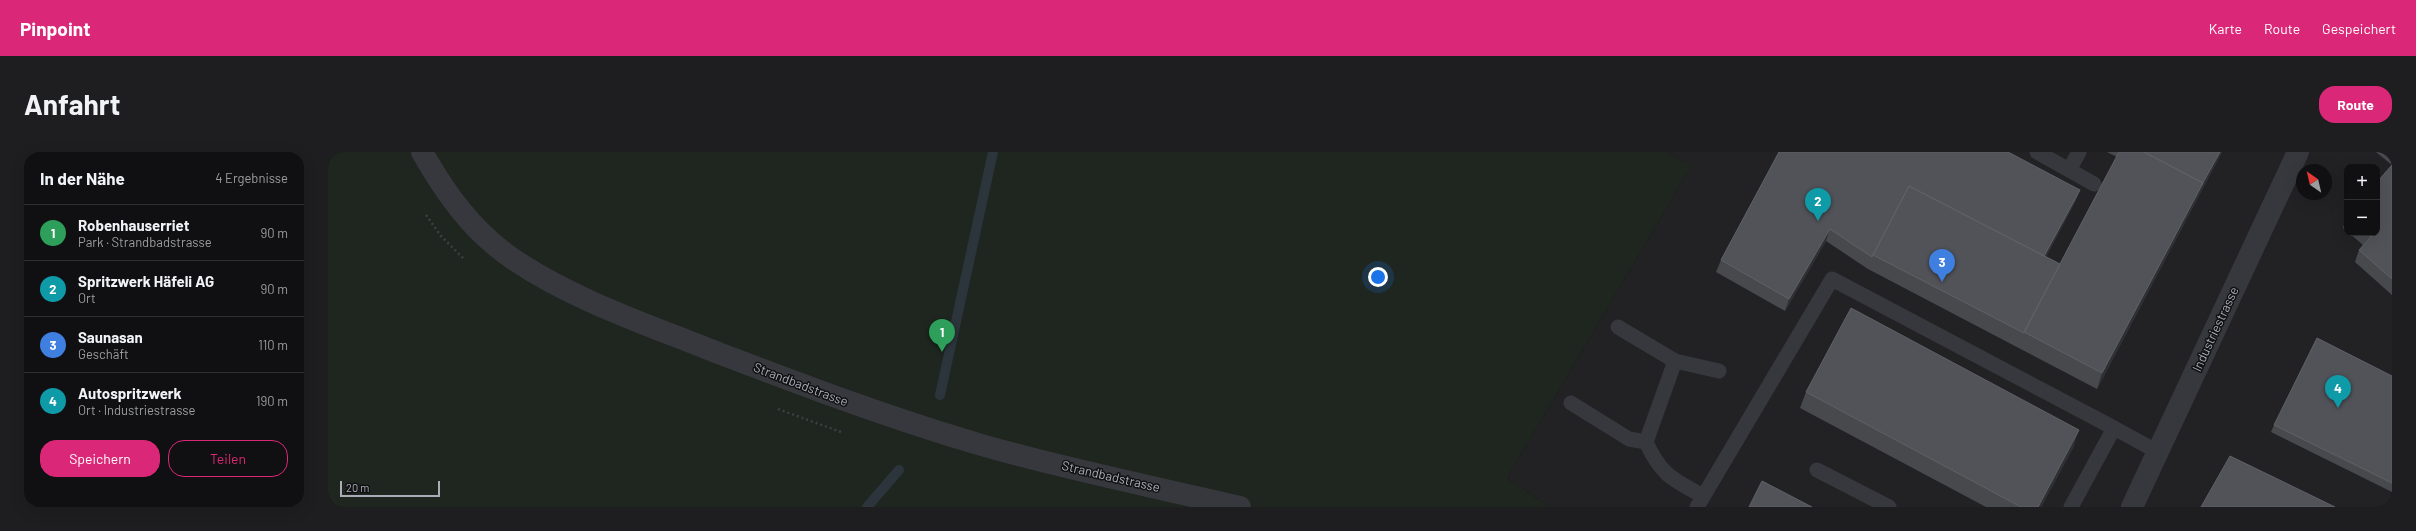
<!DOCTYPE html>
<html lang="de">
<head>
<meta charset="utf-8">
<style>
	:root { --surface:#101012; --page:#1e1e20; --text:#f1f3f6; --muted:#9c9d9f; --line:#303032; --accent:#db2777 }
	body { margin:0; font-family:Barlow,sans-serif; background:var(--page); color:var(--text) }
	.controls { position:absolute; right:12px; top:12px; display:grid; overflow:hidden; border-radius:8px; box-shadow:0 4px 16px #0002 }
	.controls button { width:36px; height:36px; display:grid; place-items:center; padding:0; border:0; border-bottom:1px solid var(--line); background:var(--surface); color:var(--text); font:20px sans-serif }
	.compass { position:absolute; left:1968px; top:12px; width:36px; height:36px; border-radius:50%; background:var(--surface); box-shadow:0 4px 16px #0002; rotate:326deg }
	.scale { position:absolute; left:12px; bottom:10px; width:100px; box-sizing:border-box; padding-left:4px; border:2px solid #a8adb8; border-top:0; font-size:11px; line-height:14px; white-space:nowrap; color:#a8adb8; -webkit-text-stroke:3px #111113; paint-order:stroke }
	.you { position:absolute; left:1050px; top:125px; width:14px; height:14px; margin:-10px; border:3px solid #fff; border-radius:50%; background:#1a73e8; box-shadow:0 0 0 6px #1a73e833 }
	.badge { display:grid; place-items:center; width:26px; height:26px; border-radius:50%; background:var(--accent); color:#fff; font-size:13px; font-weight:700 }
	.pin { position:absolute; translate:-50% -33px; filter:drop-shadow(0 1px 2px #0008) }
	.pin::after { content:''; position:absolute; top:21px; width:14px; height:12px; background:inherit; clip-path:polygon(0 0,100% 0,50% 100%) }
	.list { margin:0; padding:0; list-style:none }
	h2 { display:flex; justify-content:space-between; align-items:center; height:52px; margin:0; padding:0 16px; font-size:17px }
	h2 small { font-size:13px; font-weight:400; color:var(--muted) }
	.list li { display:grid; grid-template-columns:26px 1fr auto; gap:12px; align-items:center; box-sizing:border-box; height:56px; padding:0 16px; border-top:1px solid var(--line) }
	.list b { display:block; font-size:15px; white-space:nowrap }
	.list p { margin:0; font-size:13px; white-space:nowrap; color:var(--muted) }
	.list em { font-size:13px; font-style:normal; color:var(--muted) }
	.actions { display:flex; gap:8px; padding:12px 16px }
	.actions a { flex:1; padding:9px 0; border:1px solid var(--accent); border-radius:16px; text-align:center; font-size:14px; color:var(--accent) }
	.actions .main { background:var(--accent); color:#fff }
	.map { position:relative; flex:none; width:2064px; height:355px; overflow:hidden; border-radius:16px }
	header { display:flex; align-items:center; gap:24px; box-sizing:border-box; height:56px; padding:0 20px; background:var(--accent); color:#fff }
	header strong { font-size:19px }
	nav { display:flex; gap:22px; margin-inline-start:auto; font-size:14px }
	.intro { display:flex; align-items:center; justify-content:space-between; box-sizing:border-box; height:96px; padding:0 24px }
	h1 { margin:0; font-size:28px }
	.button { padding:10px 18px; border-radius:16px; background:var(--accent); color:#fff; font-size:14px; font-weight:700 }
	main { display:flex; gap:24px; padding:0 24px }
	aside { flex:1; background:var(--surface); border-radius:16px; box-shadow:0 4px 16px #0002 }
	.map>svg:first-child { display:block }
	.built { fill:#222225; fill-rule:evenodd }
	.green { fill:#1e261f }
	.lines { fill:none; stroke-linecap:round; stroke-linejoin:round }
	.stream { stroke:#2c353c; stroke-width:10 }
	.path { stroke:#3d3f44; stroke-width:2.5; stroke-dasharray:2 3; stroke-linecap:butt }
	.lane { stroke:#37383d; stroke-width:15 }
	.street { stroke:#37383d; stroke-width:22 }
	.wall { fill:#47494d }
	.shaded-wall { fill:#2f3033 }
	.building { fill:#525359; stroke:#5f6168 }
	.labels { text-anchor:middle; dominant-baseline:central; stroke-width:3; stroke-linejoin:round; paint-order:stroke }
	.street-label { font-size:13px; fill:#a8adb8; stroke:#111113 }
</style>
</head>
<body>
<header>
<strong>Pinpoint</strong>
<nav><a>Karte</a><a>Route</a><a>Gespeichert</a></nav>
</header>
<div class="intro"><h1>Anfahrt</h1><a class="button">Route</a></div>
<main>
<aside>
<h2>In der Nähe<small>4 Ergebnisse</small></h2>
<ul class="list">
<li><span class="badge" style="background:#2e9e5b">1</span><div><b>Robenhauserriet</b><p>Park · Strandbadstrasse</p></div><em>90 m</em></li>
<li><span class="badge" style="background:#0f9aa8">2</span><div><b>Spritzwerk Häfeli AG</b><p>Ort</p></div><em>90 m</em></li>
<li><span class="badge" style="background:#3f7fe0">3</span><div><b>Saunasan</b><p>Geschäft</p></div><em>110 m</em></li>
<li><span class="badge" style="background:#0f9aa8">4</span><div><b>Autospritzwerk</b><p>Ort · Industriestrasse</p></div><em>190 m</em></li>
</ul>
<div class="actions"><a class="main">Speichern</a><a>Teilen</a></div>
</aside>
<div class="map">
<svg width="2064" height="355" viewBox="0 0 2064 355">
	<rect width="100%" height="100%" fill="#161618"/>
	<path class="built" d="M1342,0H2064V355H1222L1179,326L1364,13L1341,2ZM2019,15H2049V81H2019ZM1974,18H1998V42H1974Z"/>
	<path class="green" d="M0,0H1342L1341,2L1364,13L1179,326L1222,355H0Z"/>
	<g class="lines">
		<path class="stream" d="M612,243L665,0
			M539,355L571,318"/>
		<path class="path" d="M98,63L113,84L135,106
			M450,257L513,280"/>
		<path class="lane" d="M1709,0L1766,32
			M1741,18L1751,0
			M1290,175L1347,209
			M1243,251L1301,287L1318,290
			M1786,276L1830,300
			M1489,318L1561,355
			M1375,344C1344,327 1333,323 1318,290L1347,209L1391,219
			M1369,355L1504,127L1786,276L1743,355"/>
		<path class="street" d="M94,0C118,42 144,79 185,107C244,147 315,171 380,197C472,232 563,267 657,294C741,318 827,335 912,355
			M1804,355L1970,0"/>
	</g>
	<path class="wall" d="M1451,0L1752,38L1747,50L1718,105L1732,112L1789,5L1779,0H1894L1769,237L1540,117L1498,89L1457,159L1388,120L1393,108Z
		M2048,0H2064V13Z
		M2064,13V143L2027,110L2031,98L2035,93L2021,81H2049Z
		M2019,64V79L2015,76Z
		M2064,224V340L1943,280L1946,273Z
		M1478,240L1746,294L1713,355H1658L1472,256Z"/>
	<path class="shaded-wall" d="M1892,0H1894L1769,237L1774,221L1875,31Z
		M1752,38L1747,50L1711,118L1715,107Z
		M1502,77L1498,89L1457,159L1461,147Z
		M1751,278L1746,294L1713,355H1710Z"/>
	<path class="building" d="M1451,0H1680L1752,38L1716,104L1581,34L1544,105L1502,77L1461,147L1393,108Z
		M1791,0H1816L1875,31L1774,221L1696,180Z
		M1816,0H1892L1873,34L1875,31Z
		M2064,13V127L2031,98L2043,85L2039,81H2049V30Z
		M1581,34L1732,112L1696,181L1545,103Z
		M1523,156L1751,278L1710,355H1693L1478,240Z
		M1989,186L2064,224V331L1946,273Z
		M1902,304L2007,355H1873Z
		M1434,329L1484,355H1421Z"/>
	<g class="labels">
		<g class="street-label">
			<text transform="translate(1887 177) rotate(-65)">Industriestrasse</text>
			<text transform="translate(473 232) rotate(21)">Strandbadstrasse</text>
			<text transform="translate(783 324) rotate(13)">Strandbadstrasse</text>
		</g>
	</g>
</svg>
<div class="controls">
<button>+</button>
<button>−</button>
</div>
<svg class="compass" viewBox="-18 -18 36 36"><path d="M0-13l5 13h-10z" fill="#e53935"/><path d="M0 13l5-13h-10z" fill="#9c9d9f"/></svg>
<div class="scale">20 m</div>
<div class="you"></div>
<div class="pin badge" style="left:614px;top:200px;background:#2e9e5b">1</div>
<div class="pin badge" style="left:1490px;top:69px;background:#0f9aa8">2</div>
<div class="pin badge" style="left:1614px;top:130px;background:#3f7fe0">3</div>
<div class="pin badge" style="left:2010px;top:256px;background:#0f9aa8">4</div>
</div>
</main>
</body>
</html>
